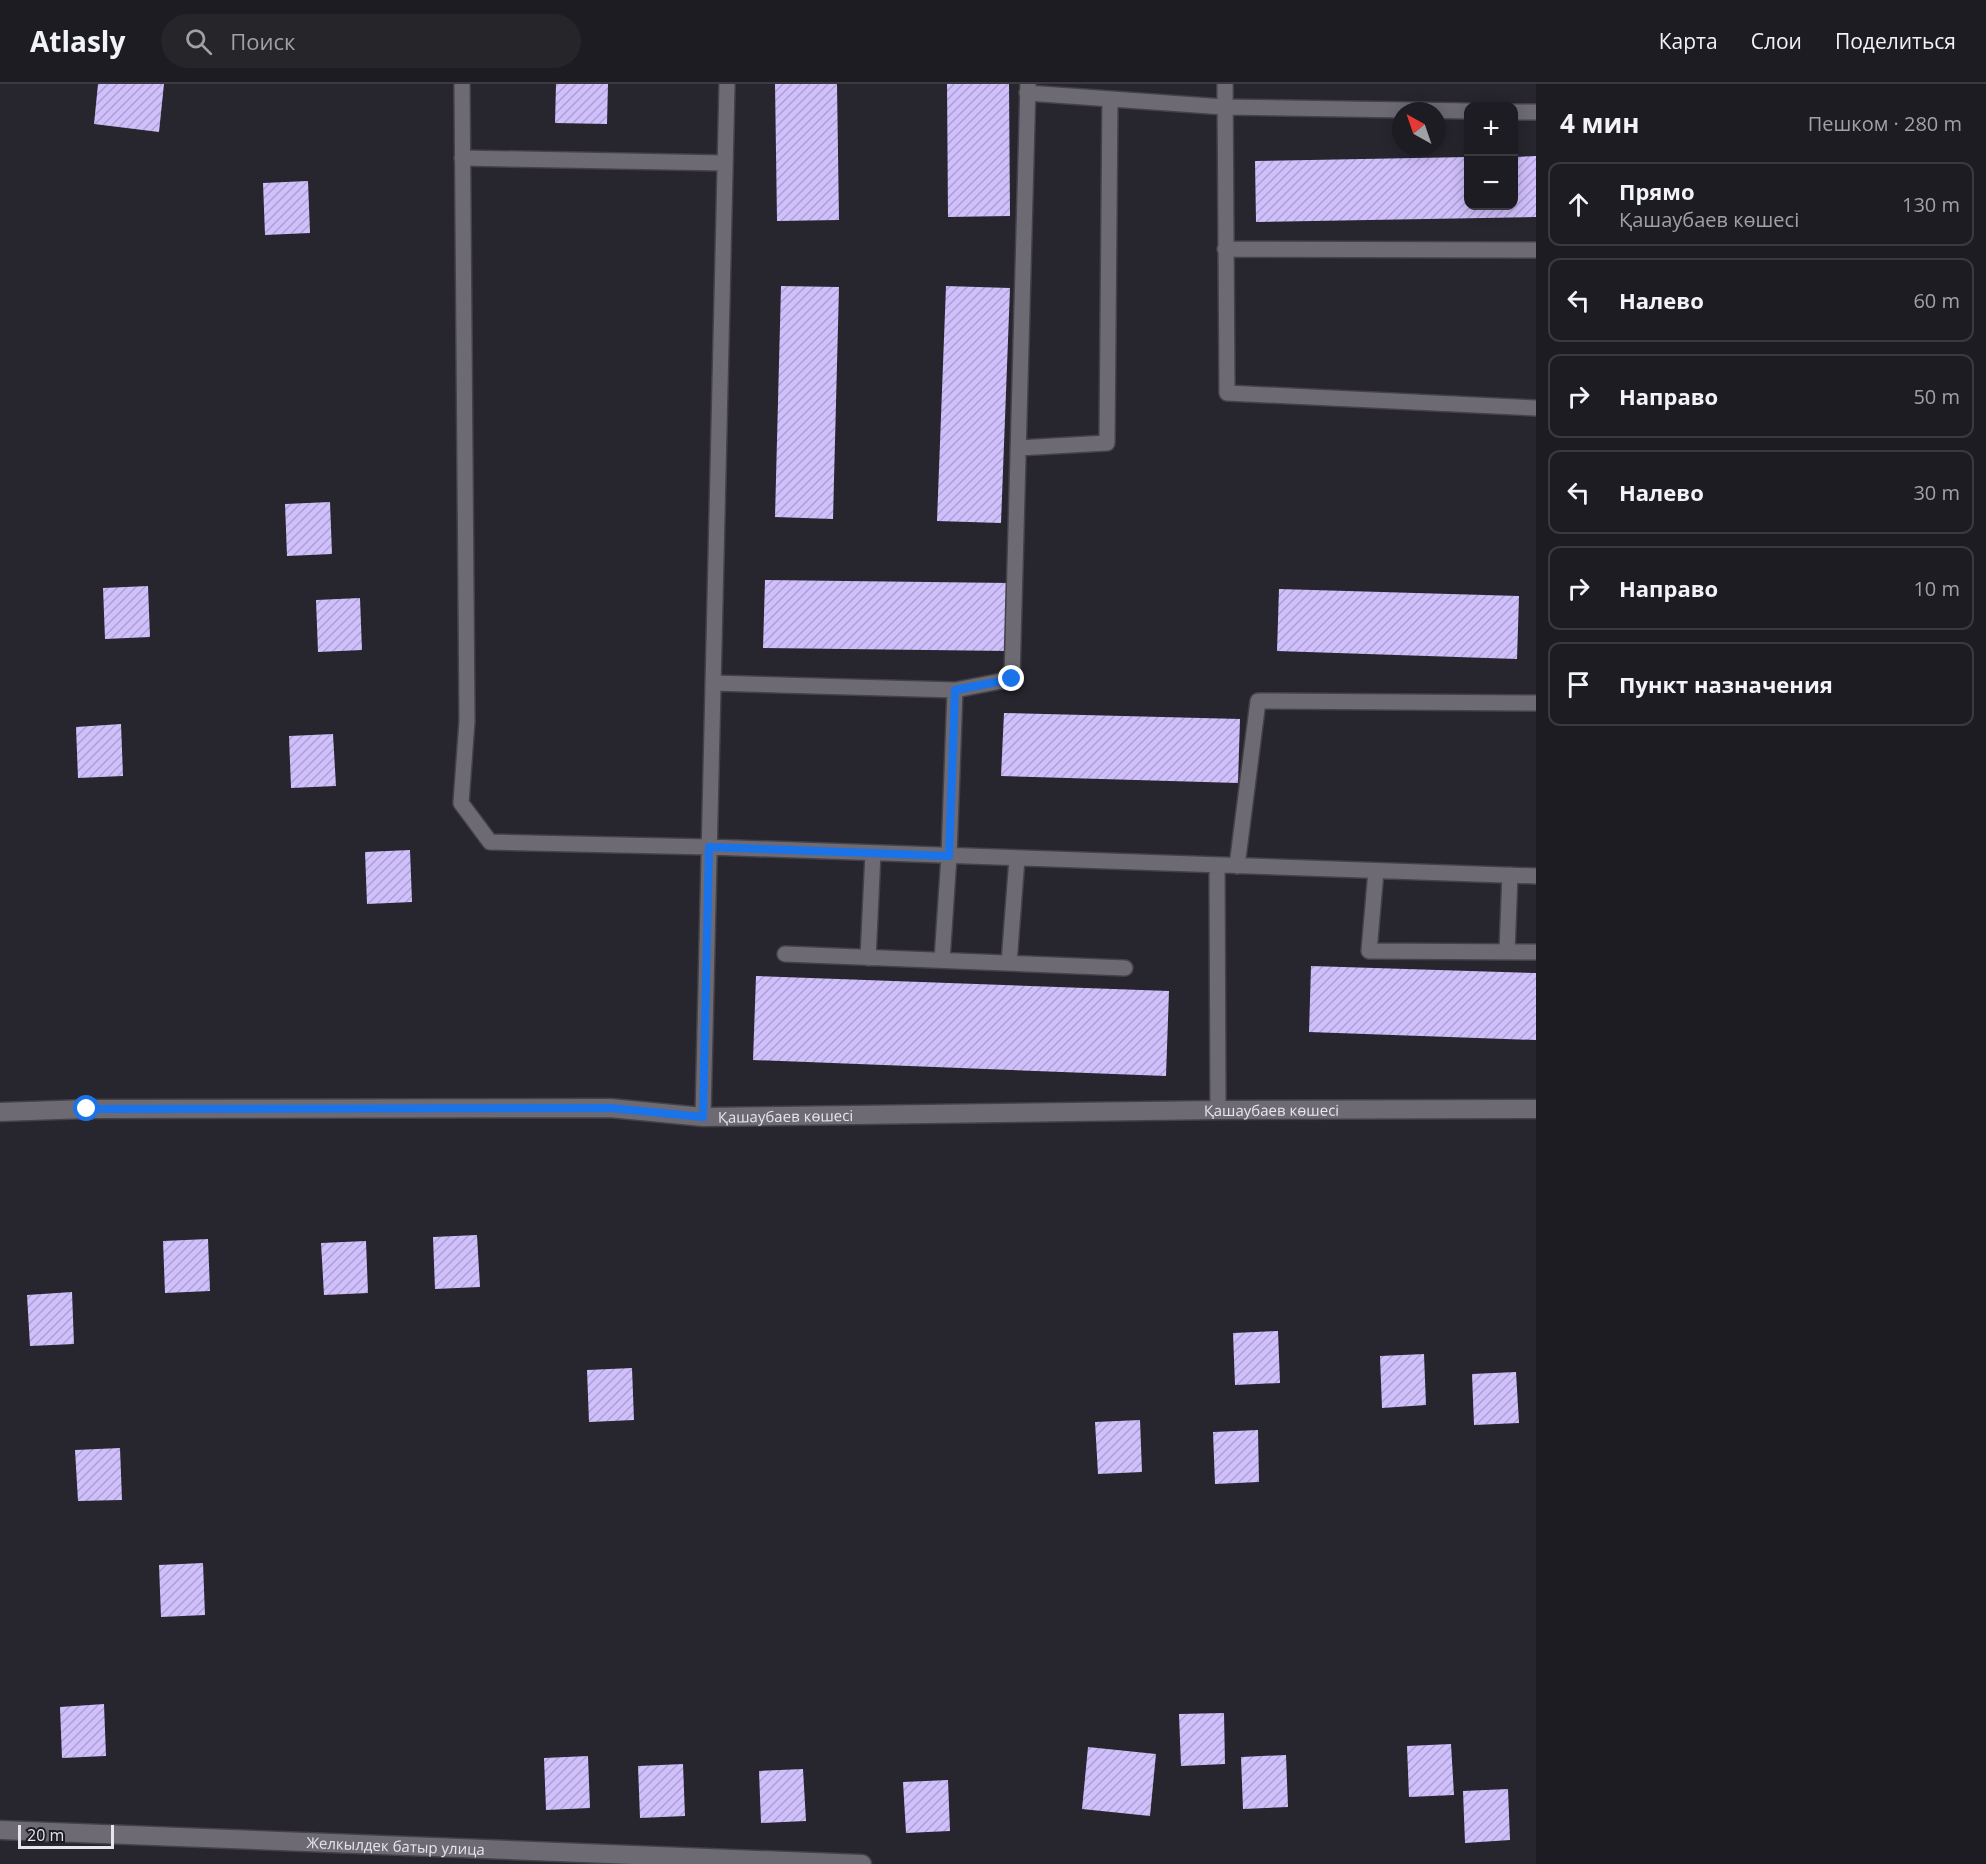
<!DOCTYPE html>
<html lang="ru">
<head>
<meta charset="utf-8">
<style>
	:root { --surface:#1d1c22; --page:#25252a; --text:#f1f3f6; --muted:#a0a1a5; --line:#3b3a40 }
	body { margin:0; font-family:"Open Sans",sans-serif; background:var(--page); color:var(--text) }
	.controls { position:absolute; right:18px; top:18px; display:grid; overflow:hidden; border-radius:12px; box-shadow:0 3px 15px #0003 }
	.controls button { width:54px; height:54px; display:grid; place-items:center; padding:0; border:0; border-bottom:2px solid var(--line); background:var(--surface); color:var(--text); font:30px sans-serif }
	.compass { position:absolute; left:1392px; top:18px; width:54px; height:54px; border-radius:50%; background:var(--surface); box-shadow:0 3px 15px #0003; rotate:320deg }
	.scale { position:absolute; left:18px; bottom:15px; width:96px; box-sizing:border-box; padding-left:6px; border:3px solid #e6e5ea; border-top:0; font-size:16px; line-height:21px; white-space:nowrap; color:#e6e5ea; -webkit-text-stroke:4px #1d1b23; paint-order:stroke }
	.stop { position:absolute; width:18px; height:18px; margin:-14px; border:4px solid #1a73e8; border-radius:50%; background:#fff }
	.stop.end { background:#1a73e8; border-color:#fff; box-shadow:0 2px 6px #0008 }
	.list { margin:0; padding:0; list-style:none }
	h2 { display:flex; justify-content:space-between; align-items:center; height:78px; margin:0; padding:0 24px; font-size:26px }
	h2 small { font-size:20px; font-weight:400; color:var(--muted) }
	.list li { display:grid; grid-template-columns:39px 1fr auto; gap:18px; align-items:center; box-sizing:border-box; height:84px; margin:0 12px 12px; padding:0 12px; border:2px solid var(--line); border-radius:12px }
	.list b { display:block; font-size:22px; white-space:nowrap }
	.list p { margin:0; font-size:20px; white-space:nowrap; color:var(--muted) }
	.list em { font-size:20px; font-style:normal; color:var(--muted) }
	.icon { flex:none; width:33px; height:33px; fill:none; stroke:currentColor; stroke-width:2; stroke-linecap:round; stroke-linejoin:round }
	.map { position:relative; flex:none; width:1536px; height:1780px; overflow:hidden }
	header { display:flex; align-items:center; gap:36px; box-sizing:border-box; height:84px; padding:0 30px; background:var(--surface); border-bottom:2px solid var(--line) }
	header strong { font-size:28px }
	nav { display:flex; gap:33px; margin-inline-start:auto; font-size:21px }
	.search { width:420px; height:54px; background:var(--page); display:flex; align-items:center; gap:15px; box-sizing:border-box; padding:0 21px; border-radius:33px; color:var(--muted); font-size:22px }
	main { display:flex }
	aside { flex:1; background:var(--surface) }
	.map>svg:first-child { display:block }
	.building { fill:url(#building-hatch) }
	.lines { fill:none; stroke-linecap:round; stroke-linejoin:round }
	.lane-casing { stroke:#434248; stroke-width:18 }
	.street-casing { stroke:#434248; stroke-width:21 }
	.secondary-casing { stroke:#434248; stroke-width:21 }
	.lane { stroke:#6d6a74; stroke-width:15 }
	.street { stroke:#6d6a74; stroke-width:18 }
	.secondary { stroke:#6d6a74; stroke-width:18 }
	.route { stroke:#1a73e8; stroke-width:8 }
	.labels { text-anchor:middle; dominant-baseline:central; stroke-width:6; stroke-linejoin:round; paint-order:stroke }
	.street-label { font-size:15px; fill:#e6e5ea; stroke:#1d1b23 }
</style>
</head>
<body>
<header>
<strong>Atlasly</strong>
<div class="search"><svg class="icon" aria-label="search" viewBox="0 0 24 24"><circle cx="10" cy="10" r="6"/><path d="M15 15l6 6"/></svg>Поиск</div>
<nav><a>Карта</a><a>Слои</a><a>Поделиться</a></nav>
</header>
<main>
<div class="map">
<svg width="1536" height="1780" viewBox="0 0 1536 1780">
	<defs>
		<pattern id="building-hatch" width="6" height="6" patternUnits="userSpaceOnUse" patternTransform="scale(1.5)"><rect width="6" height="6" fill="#d0bffd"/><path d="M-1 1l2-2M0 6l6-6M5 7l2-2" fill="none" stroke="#ada0cf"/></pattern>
	</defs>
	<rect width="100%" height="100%" fill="#27252d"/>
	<path class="building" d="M98,0H164L159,48L94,40Z
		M556,0H608L607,40L555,39Z
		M775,0H837L839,136L777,137Z
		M947,0H1009L1010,132L948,133Z
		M1536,72V133L1256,138L1255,77L1468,73V122H1514V73Z
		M308,97L310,149L265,151L263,99Z
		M781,202L839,203L833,435L775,433Z
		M946,202L1010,204L1001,439L937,437Z
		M330,418L332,470L287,472L285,420Z
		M765,496L1010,499L1009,567L763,564Z
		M148,502L150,553L105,555L103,504Z
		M1279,505L1519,512L1517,575L1277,567Z
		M360,514L362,566L318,568L316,516Z
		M1004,629L1240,635L1238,699L1001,692Z
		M121,640L123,692L78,694L76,643Z
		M333,650L336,702L291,704L289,652Z
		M410,766L412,818L367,820L365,768Z
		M1311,882L1536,889V956L1309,948Z
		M756,892L1169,907L1166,992L753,976Z
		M477,1151L480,1203L435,1205L433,1153Z
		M208,1155L210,1207L165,1209L163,1157Z
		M366,1157L368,1209L324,1211L321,1159Z
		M72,1208L74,1260L30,1262L27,1211Z
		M1278,1247L1280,1299L1235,1301L1233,1249Z
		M1424,1270L1426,1321L1382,1324L1380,1272Z
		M632,1284L634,1336L589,1338L587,1286Z
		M1516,1288L1519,1339L1474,1341L1472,1290Z
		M1140,1336L1142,1388L1098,1390L1095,1338Z
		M1258,1346L1259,1398L1215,1400L1213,1348Z
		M120,1364L122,1416L78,1417L75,1366Z
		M203,1479L205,1531L161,1533L159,1481Z
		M104,1620L106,1672L62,1674L60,1623Z
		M1224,1629L1225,1680L1181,1682L1179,1630Z
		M1451,1660L1454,1711L1409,1713L1407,1662Z
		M1088,1663L1156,1670L1150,1732L1082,1725Z
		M1286,1671L1288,1723L1243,1725L1241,1673Z
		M588,1672L590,1724L546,1726L544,1674Z
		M683,1680L685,1732L640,1734L638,1682Z
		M803,1685L806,1737L761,1739L759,1687Z
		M948,1696L950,1747L906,1749L903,1698Z
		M1508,1705L1510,1756L1465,1759L1463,1707Z"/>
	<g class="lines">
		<g class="lane-casing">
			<path id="lane" d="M462,0L467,637L461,719L490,758L709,763L1536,792
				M1225,0L1227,309L1536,324
				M1027,9L1224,23L1468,27
				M1514,28H1536
				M462,74L725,79
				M1225,165L1536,166
				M1018,364L1107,359L1110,15
				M713,599L955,606
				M1217,781L1218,1026
				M1237,782L1258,617L1536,619
				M1376,787L1369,867L1536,868
				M1507,867L1510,791
				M785,870L1125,884
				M868,874L873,769
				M942,876L949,772L955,606L1012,595L1028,0
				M1009,879L1017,774
				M703,1033L727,0"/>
		</g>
		<g class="street-casing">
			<g id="street">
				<path id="s1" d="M0,1746L862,1780"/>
			</g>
		</g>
		<g class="secondary-casing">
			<g id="secondary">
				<path id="s2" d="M0,1028L87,1025L610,1024L703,1033L1218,1026L1536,1025"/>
			</g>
		</g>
		<use href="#lane" class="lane"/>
		<use href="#street" class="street"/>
		<use href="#secondary" class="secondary"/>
	</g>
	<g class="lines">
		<path class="route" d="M87,1025L610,1024L703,1033L709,763L949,772L955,606L1012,595"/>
	</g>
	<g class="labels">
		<g class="street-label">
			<text stroke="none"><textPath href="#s2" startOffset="1272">Қашаубаев көшесі</textPath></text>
			<text stroke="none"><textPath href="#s2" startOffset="786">Қашаубаев көшесі</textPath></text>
			<text stroke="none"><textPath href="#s1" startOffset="396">Желкылдек батыр улица</textPath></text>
		</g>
	</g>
</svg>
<div class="controls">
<button>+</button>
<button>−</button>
</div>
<svg class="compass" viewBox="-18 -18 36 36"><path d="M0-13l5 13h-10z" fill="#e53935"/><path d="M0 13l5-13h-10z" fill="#a0a1a5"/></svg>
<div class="scale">20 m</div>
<div class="stop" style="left:87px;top:1025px"></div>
<div class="stop end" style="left:1012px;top:595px"></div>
</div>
<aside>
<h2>4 мин<small>Пешком · 280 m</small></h2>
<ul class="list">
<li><svg class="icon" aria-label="ahead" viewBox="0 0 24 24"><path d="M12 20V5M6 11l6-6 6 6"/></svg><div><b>Прямо</b><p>Қашаубаев көшесі</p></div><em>130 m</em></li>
<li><svg class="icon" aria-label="left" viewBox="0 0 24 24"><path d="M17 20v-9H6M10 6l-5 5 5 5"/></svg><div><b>Налево</b></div><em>60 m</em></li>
<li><svg class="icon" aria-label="right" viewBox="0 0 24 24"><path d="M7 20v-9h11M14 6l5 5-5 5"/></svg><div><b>Направо</b></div><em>50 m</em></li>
<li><svg class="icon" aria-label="left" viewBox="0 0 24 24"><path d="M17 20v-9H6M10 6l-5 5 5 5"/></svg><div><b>Налево</b></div><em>30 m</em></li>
<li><svg class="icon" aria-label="right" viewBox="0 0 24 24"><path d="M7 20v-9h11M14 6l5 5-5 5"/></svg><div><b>Направо</b></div><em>10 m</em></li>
<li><svg class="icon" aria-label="arrive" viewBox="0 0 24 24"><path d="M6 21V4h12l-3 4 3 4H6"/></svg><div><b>Пункт назначения</b></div></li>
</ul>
</aside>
</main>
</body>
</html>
